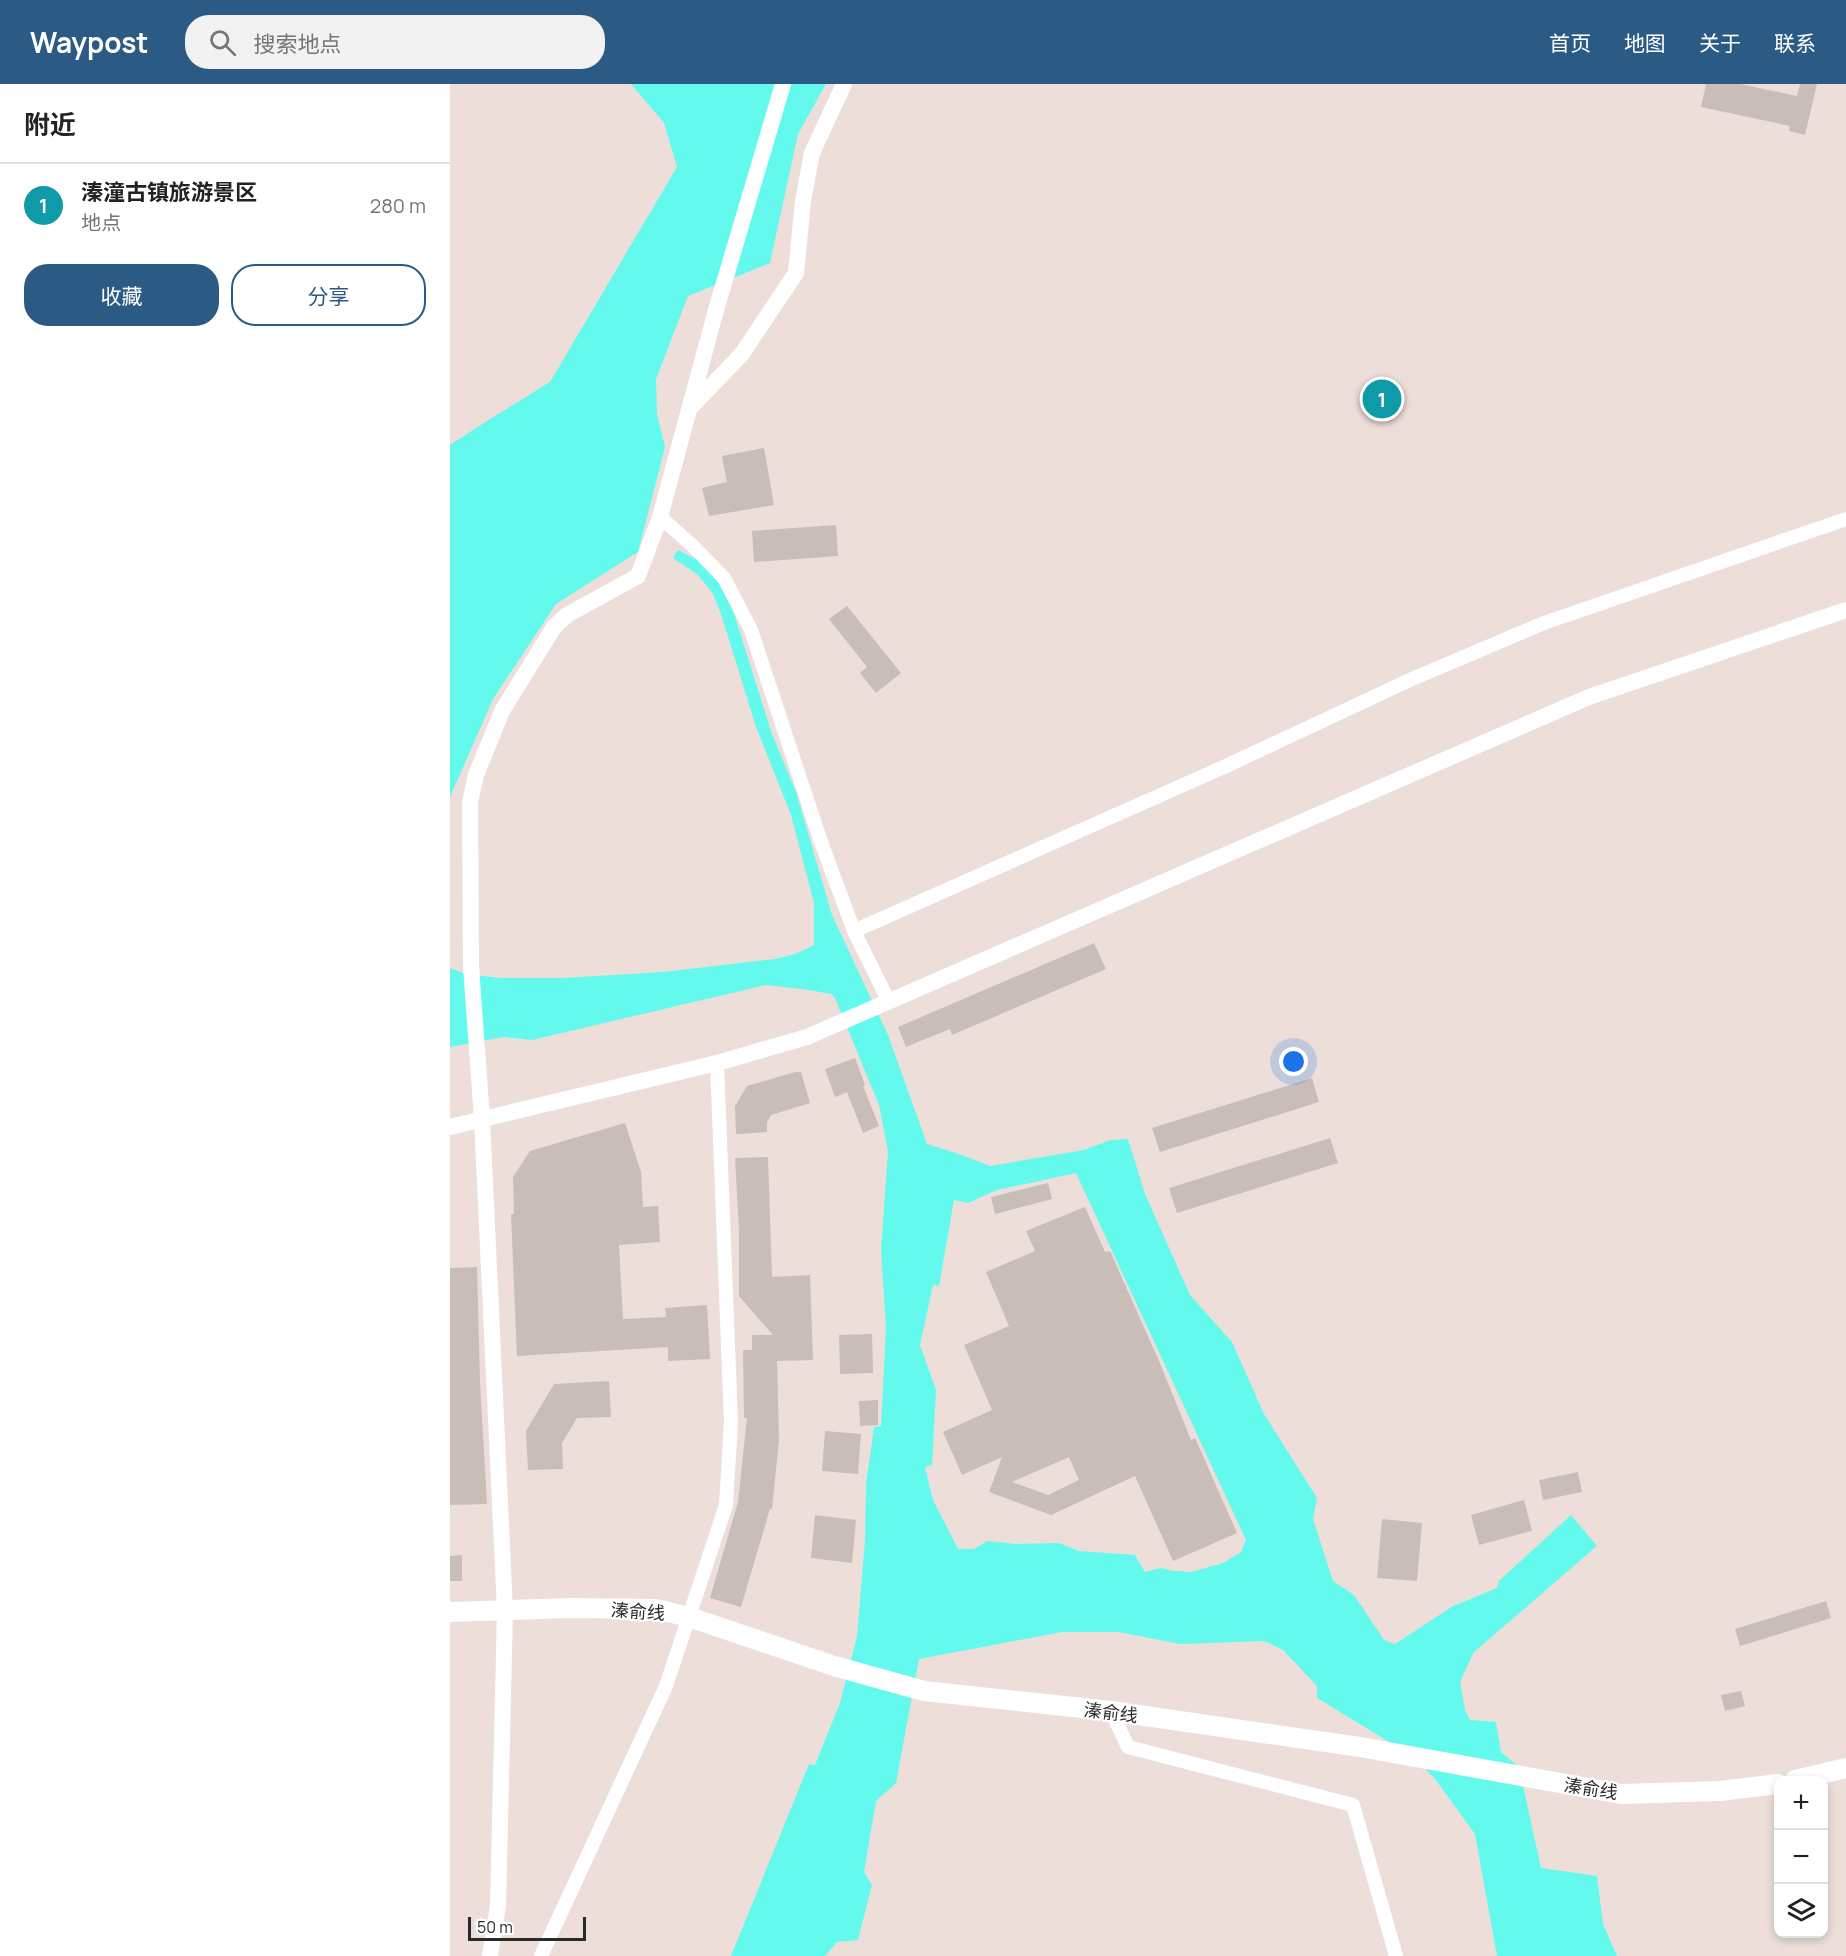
<!DOCTYPE html>
<html lang="zh">
<head>
<meta charset="utf-8">
<style>
	:root { --surface:#fff; --page:#f2f2f2; --text:#222; --muted:#767676; --line:#e0e0e0; --accent:#2b5b85 }
	body { margin:0; font-family:Manrope,"Noto Sans SC",sans-serif; background:var(--page); color:var(--text) }
	.controls { position:absolute; right:18px; bottom:18px; display:grid; overflow:hidden; border-radius:12px; box-shadow:0 3px 9px #0003 }
	.controls button { width:54px; height:54px; display:grid; place-items:center; padding:0; border:0; border-bottom:2px solid var(--line); background:var(--surface); color:var(--text); font:30px sans-serif }
	.scale { position:absolute; left:18px; bottom:15px; width:118px; box-sizing:border-box; padding-left:6px; border:3px solid #2a2a2a; border-top:0; font-size:16px; line-height:21px; white-space:nowrap; color:#2a2a2a; -webkit-text-stroke:4px #fff; paint-order:stroke }
	.you { position:absolute; left:844px; top:978px; width:21px; height:21px; margin:-15px; border:4px solid #fff; border-radius:50%; background:#1a73e8; box-shadow:0 0 0 9px #1a73e833 }
	.badge { display:grid; place-items:center; width:39px; height:39px; border-radius:50%; background:var(--accent); color:#fff; font-size:20px; font-weight:700 }
	.pin { position:absolute; translate:-50% -50%; border:3px solid #fff; box-shadow:0 2px 6px #0006 }
	.list { margin:0; padding:0; list-style:none }
	h2 { display:flex; justify-content:space-between; align-items:center; height:78px; margin:0; padding:0 24px; font-size:26px }
	h2 small { font-size:20px; font-weight:400; color:var(--muted) }
	.list li { display:grid; grid-template-columns:39px 1fr auto; gap:18px; align-items:center; box-sizing:border-box; height:84px; padding:0 24px; border-top:2px solid var(--line) }
	.list b { display:block; font-size:22px; white-space:nowrap }
	.list p { margin:0; font-size:20px; white-space:nowrap; color:var(--muted) }
	.list em { font-size:20px; font-style:normal; color:var(--muted) }
	.actions { display:flex; gap:12px; padding:18px 24px }
	.actions a { flex:1; padding:14px 0; border:2px solid var(--accent); border-radius:24px; text-align:center; font-size:21px; color:var(--accent) }
	.actions .main { background:var(--accent); color:#fff }
	.icon { flex:none; width:33px; height:33px; fill:none; stroke:currentColor; stroke-width:2; stroke-linecap:round; stroke-linejoin:round }
	.map { position:relative; flex:none; width:1396px; height:1872px; overflow:hidden }
	header { display:flex; align-items:center; gap:36px; box-sizing:border-box; height:84px; padding:0 30px; background:var(--accent); color:#fff }
	header strong { font-size:28px }
	nav { display:flex; gap:33px; margin-inline-start:auto; font-size:21px }
	.search { width:420px; height:54px; background:var(--page); display:flex; align-items:center; gap:15px; box-sizing:border-box; padding:0 21px; border-radius:24px; color:var(--muted); font-size:22px }
	main { display:flex }
	aside { flex:1; background:var(--surface) }
	.map>svg:first-child { display:block }
	.water { fill:#63faed; fill-rule:evenodd }
	.building { fill:#c8bdb9; fill-rule:evenodd }
	.lines { fill:none; stroke-linecap:round; stroke-linejoin:round }
	.minor { stroke:#fff; stroke-width:14 }
	.tertiary { stroke:#fff; stroke-width:16 }
	.secondary { stroke:#fff; stroke-width:20 }
	.labels { text-anchor:middle; dominant-baseline:central; stroke-width:4.5; stroke-linejoin:round; paint-order:stroke }
	.street-label { font-size:18px; fill:#2a2a2a; stroke:#fff }
</style>
</head>
<body>
<header>
<strong>Waypost</strong>
<div class="search"><svg class="icon" aria-label="search" viewBox="0 0 24 24"><circle cx="10" cy="10" r="6"/><path d="M15 15l6 6"/></svg>搜索地点</div>
<nav><a>首页</a><a>地图</a><a>关于</a><a>联系</a></nav>
</header>
<main>
<aside>
<h2>附近<small></small></h2>
<ul class="list">
<li><span class="badge" style="background:#0f9aa8">1</span><div><b>溱潼古镇旅游景区</b><p>地点</p></div><em>280 m</em></li>
</ul>
<div class="actions"><a class="main">收藏</a><a>分享</a></div>
</aside>
<div class="map">
<svg width="1396" height="1872" viewBox="0 0 1396 1872">
	<rect width="100%" height="100%" fill="#eddeda"/>
	<path class="water" d="M181,0H376L348,50L320,179L238,212L206,295L207,330L215,363L188,468L106,520L43,615L0,713V361L40,335L100,298L227,83L214,39Z
		M228,466L261,483L275,501L322,650L346,708L382,831L438,951L477,1060L506,1069L540,1082L634,1066L660,1056L678,1055L695,1110L740,1211L782,1258L814,1330L867,1414L863,1435L883,1497L904,1511L934,1556L945,1560L1003,1522L1047,1504L1049,1497L1121,1431L1147,1462L1024,1568L1010,1598L1015,1626L1020,1636L1046,1638L1051,1668L1069,1683L1091,1784L1147,1792L1153,1840L1167,1872H1047L1025,1750L985,1695L964,1673L867,1614V1602L833,1566L814,1557L730,1560L669,1548H612L469,1575L446,1699L426,1717L414,1788L422,1801L408,1856L387,1858L375,1872H281L359,1680L365,1681L390,1619L407,1552L415,1456L416,1400L424,1343L431,1342L436,1244L431,1165L438,1067L429,1021L385,914L381,910L359,906L316,901L82,956L54,953L0,963V884L16,890L50,894H113L213,888L325,875L345,870L364,861V819L341,731L306,643L271,530L262,508L247,490L223,474ZM626,1089L796,1456L791,1468L773,1479L741,1488L724,1487L711,1484L695,1488L685,1471L629,1467L609,1459L566,1460L537,1457L524,1465H508L483,1416L475,1383L482,1381L486,1306L470,1261L483,1201L489,1202L504,1116L518,1119L547,1106Z"/>
	<path class="building" d="M1256,0H1290L1347,12L1350,0H1367L1355,51L1339,47L1340,42L1251,23Z
		M314,364L324,421L259,432L252,404L277,398L272,372Z
		M386,441L388,472L304,478L302,447Z
		M397,522L451,589L426,609L410,589L417,583L379,535Z
		M644,859L656,885L502,951L500,945L456,963L448,943Z
		M405,974L415,1001L413,1002L429,1042L413,1049L397,1008L385,1013L375,985Z
		M345,988H351L360,1019L321,1031L317,1038V1048L286,1050L285,1022L297,1002Z
		M862,994L869,1018L710,1068L702,1044Z
		M175,1039L191,1088L193,1123L208,1122L210,1158L169,1161L173,1235L216,1233L215,1224L257,1221L260,1275L218,1277V1263L67,1272L61,1130H64L63,1093L80,1067Z
		M880,1054L888,1079L727,1129L719,1104Z
		M318,1073L322,1193L360,1191L363,1276L327,1277L329,1356L322,1425H320L291,1523L260,1514L288,1418L297,1334H294L293,1266H302V1251H323L289,1212V1146L285,1074Z
		M598,1099L602,1115L545,1130L541,1113Z
		M635,1123L655,1168L660,1167L709,1277L741,1356L745,1354L787,1449L723,1477L685,1392L601,1431L539,1408L552,1373L512,1391L493,1348L542,1326L514,1261L559,1242L536,1188L585,1167L576,1147ZM619,1373L629,1396L598,1411L562,1398Z
		M27,1183L30,1299L37,1420L0,1421V1184Z
		M422,1250L423,1289L390,1290L389,1251Z
		M159,1297L161,1333L127,1334L112,1359L113,1385L78,1386L76,1347L104,1300Z
		M428,1316V1341L410,1342L409,1317Z
		M375,1347L411,1350L408,1390L372,1387Z
		M1128,1388L1132,1408L1093,1416L1089,1396Z
		M1074,1416L1082,1447L1029,1461L1021,1431Z
		M365,1431L406,1436L402,1479L361,1474Z
		M932,1435L972,1439L967,1497L927,1494Z
		M12,1471V1497H0V1472Z
		M1376,1517L1381,1534L1290,1562L1285,1545Z
		M1291,1607L1295,1622L1275,1627L1271,1611Z"/>
	<g class="lines">
		<path class="minor" d="M210,433L242,461L274,494L301,546L371,758L404,847L439,918
			M404,847L776,682L962,595L1094,539L1396,435
			M661,1627L678,1663L903,1721L946,1872
			M91,1872L216,1602L276,1421L281,1338L267,979"/>
		<path class="tertiary" d="M240,324L291,271L346,189L353,117L362,69L394,0
			M0,1043L267,979L357,953L1139,613L1396,526
			M40,1872L48,1822L55,1526L32,1035L21,882L20,718L26,691L52,627L104,543L117,531L188,492L210,433L266,226L333,0"/>
		<path class="secondary" d="M0,1528L121,1524L206,1525L239,1533L384,1582L474,1607L661,1627L910,1663L1171,1710L1270,1707L1328,1700
			M1345,1696L1396,1684"/>
	</g>
	<g class="labels">
		<g class="street-label">
			<text transform="translate(188 1527) rotate(4)">溱俞线</text>
			<text transform="translate(661 1628) rotate(7)">溱俞线</text>
			<text transform="translate(1141 1704) rotate(9)">溱俞线</text>
		</g>
	</g>
</svg>
<div class="controls">
<button>+</button>
<button>−</button>
<button><svg class="icon" aria-label="layers" viewBox="0 0 24 24"><path d="M12 4l9 5-9 5-9-5zM3 14l9 5 9-5"/></svg></button>
</div>
<div class="scale">50 m</div>
<div class="you"></div>
<div class="pin badge" style="left:932px;top:315px;background:#0f9aa8">1</div>
</div>
</main>
</body>
</html>
